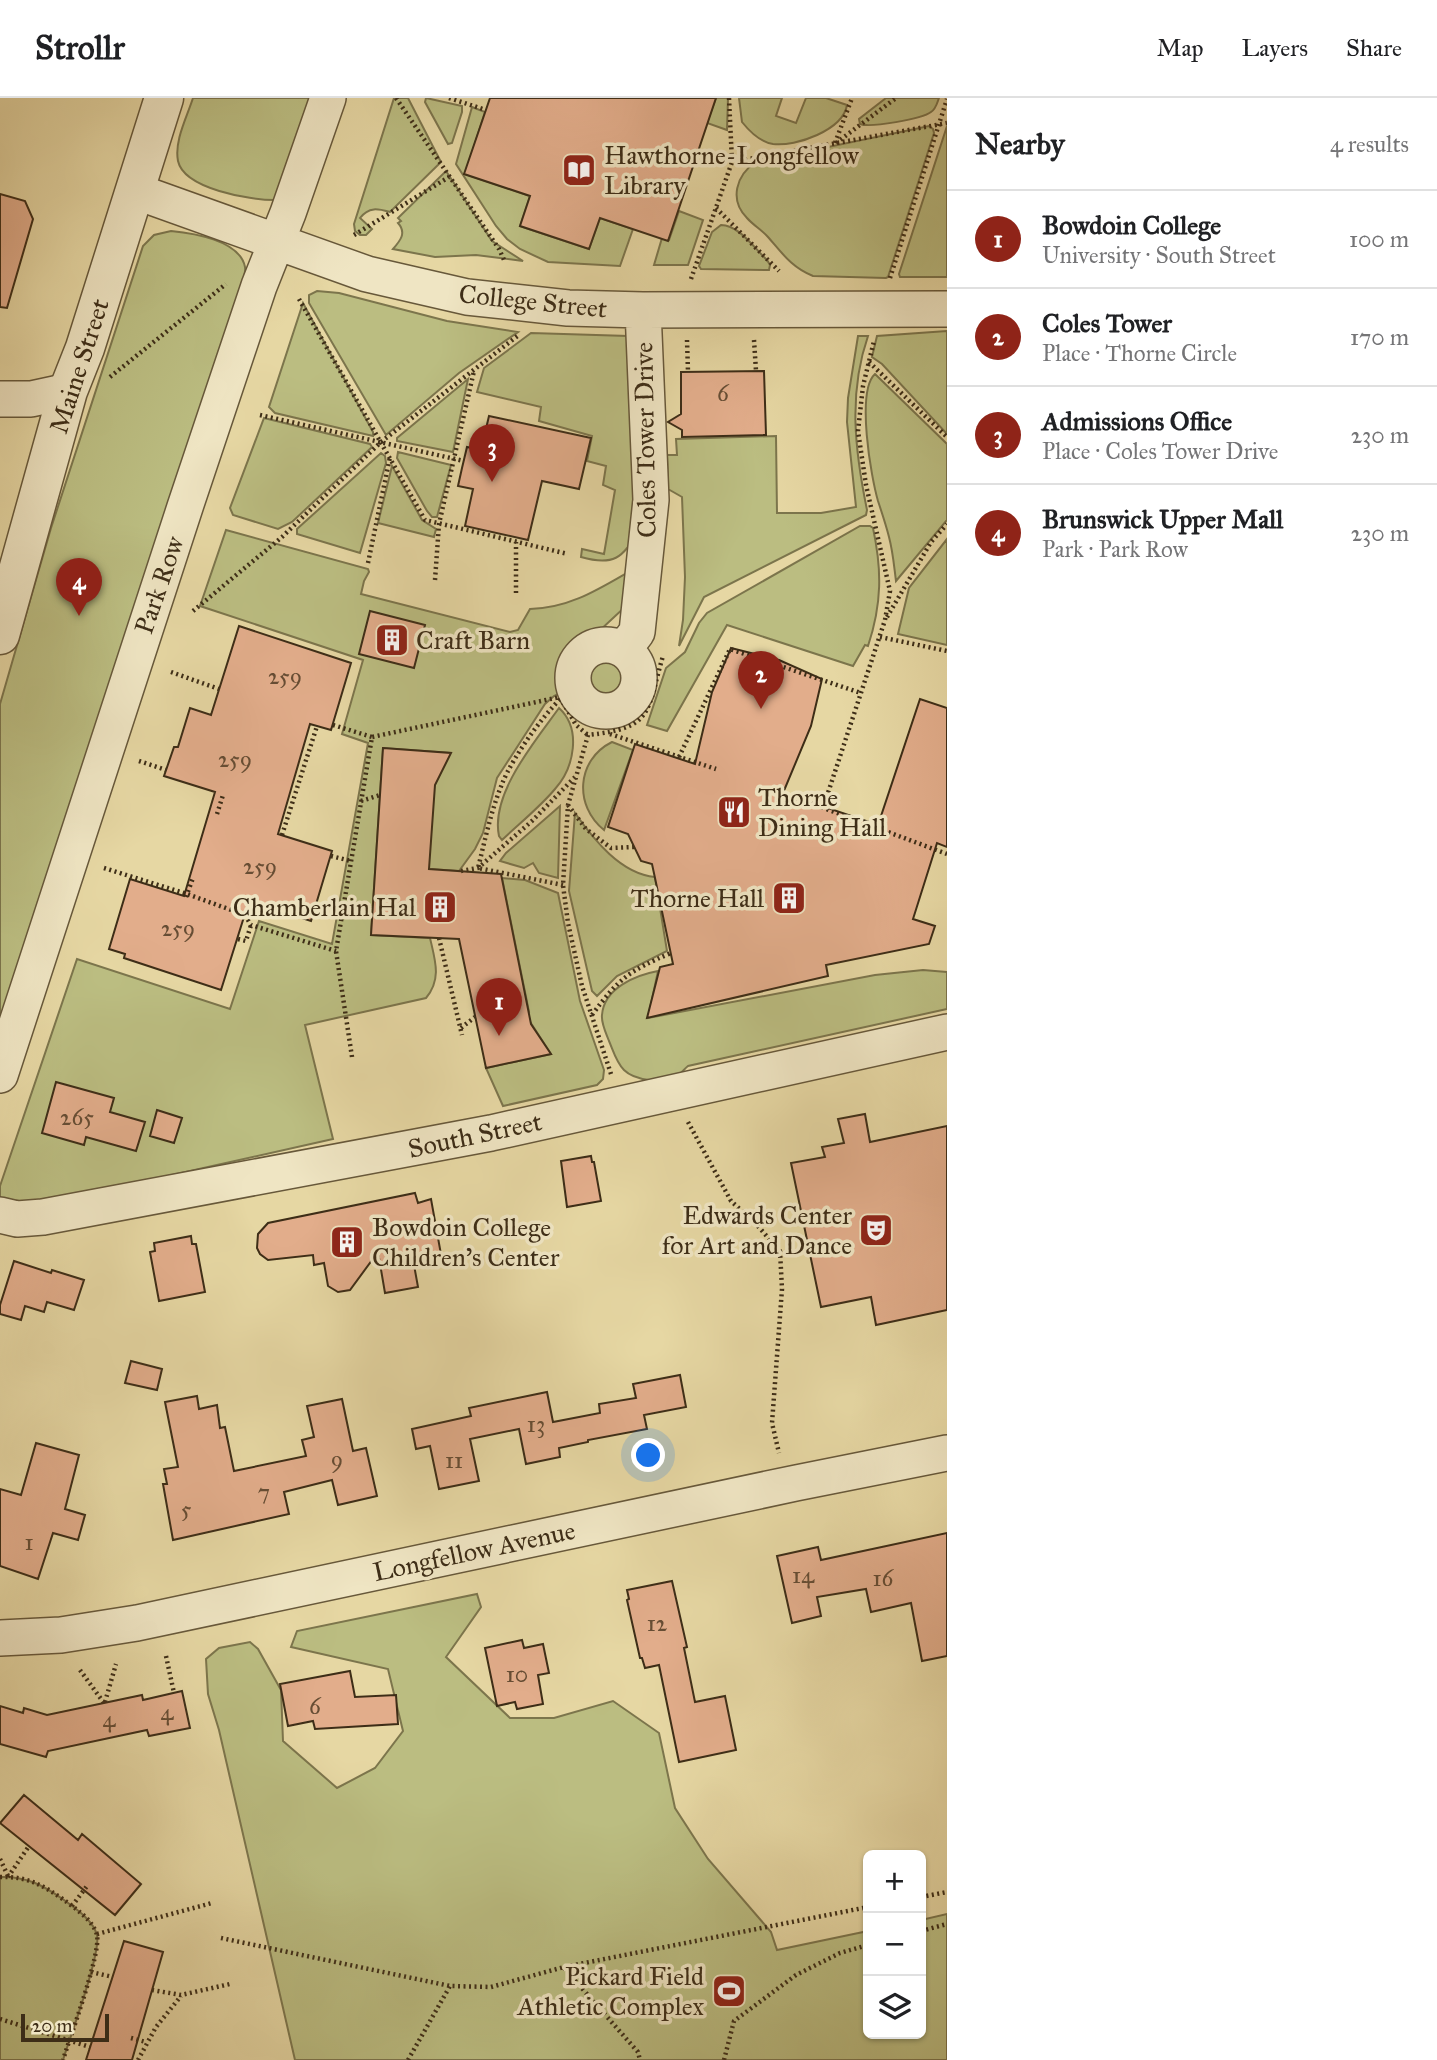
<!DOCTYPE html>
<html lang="en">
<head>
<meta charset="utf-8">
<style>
	:root { --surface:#fff; --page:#f6f6f6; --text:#202124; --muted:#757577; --line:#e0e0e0; --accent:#8f2418 }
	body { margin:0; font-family:"IM FELL Great Primer",serif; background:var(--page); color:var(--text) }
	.controls { position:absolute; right:21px; bottom:21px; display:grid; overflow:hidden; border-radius:10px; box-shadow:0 2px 5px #0004 }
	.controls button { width:63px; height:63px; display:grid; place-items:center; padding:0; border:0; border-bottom:2px solid var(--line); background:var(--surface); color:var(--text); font:35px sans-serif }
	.scale { position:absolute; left:21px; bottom:18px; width:88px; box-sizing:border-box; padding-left:7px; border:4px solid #3d2d17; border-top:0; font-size:19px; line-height:24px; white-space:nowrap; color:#3d2d17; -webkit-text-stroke:5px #efe5c3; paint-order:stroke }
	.you { position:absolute; left:649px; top:1358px; width:24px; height:24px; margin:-18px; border:5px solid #fff; border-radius:50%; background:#1a73e8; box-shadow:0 0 0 10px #1a73e833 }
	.badge { display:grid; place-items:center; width:46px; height:46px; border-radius:50%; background:var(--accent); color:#fff; font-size:23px; font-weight:700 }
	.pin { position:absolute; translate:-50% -58px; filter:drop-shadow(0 2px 4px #0008) }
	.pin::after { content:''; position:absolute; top:37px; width:24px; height:21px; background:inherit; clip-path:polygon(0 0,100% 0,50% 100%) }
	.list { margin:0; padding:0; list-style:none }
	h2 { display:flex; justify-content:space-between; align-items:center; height:91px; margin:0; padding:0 28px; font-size:30px }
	h2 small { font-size:23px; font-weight:400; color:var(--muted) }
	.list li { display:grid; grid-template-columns:46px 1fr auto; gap:21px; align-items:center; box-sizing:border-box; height:98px; padding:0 28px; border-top:2px solid var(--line) }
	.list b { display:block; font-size:26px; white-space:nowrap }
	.list p { margin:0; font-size:23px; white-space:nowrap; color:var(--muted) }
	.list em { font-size:23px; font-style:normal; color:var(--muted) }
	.icon { flex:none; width:38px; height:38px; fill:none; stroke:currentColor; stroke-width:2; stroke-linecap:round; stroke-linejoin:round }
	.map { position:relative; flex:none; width:947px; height:1962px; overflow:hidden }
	header { display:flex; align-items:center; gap:42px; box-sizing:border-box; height:98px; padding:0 35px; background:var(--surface); border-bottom:2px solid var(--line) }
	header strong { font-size:33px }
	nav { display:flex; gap:38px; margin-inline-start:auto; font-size:24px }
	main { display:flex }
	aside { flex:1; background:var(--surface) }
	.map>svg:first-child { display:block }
	.green { fill:#bbbd81; stroke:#7c754c; stroke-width:2 }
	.building { fill:#e2ad8b; stroke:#3d2d17; stroke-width:2 }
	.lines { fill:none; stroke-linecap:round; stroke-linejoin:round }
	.minor-casing { stroke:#67583a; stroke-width:38 }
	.tertiary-casing { stroke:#67583a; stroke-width:41 }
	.path { stroke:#3d2d17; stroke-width:4.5; stroke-dasharray:2 3.5; stroke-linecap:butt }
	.minor { stroke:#efe5c3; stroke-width:35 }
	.tertiary { stroke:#efe5c3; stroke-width:38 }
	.labels { text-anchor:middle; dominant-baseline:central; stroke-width:7; stroke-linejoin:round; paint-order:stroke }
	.number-label { font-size:23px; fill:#664d34 }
	.poi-label { font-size:26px; fill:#3d2d17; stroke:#efe5c3; text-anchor:start }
	.street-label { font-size:26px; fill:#3d2d17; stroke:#efe5c3 }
</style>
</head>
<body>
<header>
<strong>Strollr</strong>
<nav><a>Map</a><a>Layers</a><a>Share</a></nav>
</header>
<main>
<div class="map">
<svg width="947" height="1962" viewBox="0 0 947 1962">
	<rect width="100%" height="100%" fill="#e6d7a3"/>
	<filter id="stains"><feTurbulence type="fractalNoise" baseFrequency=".00286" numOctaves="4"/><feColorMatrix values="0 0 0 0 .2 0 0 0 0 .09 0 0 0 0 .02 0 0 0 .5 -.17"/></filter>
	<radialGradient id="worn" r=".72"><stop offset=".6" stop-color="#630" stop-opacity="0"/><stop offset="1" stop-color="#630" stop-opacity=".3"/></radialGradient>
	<path class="green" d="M193,0H317L285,92L274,102C250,102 184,91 178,63C174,43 187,19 193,0Z
		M394,0H408L441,64L390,114C379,111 369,108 360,120L372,131L366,137H360L355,133L354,126Z
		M426,0L462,8V14L452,45L448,46L425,4Z
		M716,0H728L727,32L707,25Z
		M739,0H782L776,18L796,25L806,0H826L847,7C843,32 796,49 773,46C760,44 750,34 742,24Z
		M886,0H939C937,5 936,11 931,14C922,21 870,30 860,26L859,21Z
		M472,9L485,14L465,76L530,98L520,128L589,151L600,120L633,131L620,168L548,164L520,151L507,141L496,128L456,66Z
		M929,28L933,31L934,35L888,179L886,180L813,178C792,170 782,155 768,139C762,132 753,127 747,120C729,102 736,77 756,64Z
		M947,28V179H900L899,176Z
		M446,73L492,143L523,163L476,157L435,159L393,151C400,143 407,135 398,125L401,123L398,120Z
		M679,113L703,122L688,167H654L662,140L669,142Z
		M721,127C739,127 754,150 767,162L770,167L769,172L701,171L699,168L712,134Z
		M171,133C192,135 240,142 245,169C246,174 243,182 242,187L0,930V606L51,430L143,148L154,137Z
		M317,193L339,195L447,223L518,234L459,275L386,337L309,205V197Z
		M303,205L373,334V338L275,315L269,309Z
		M947,233V336L882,266L872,259L877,238Z
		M531,235L628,238L638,432C624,461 612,468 581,459L582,451L604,456L615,392L603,387L606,368L587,363L592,338L539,323L541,309L477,294L484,270Z
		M858,238H868C848,296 855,353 867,412L866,417L704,499L679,548L683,522L685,479L682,399L668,391L667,357H677L676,341L776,338L777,415H821L856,409L847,324L848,300Z
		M875,276L947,346V422L896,483C894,468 893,454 889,439C886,427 882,415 878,403C871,379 856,293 875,276Z
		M468,281L453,354L397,343V340Z
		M264,320L370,346L372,349L292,424L278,431L233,417L230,410Z
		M398,354L451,367L437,419H432L427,413L397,360Z
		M381,355L385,358L386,365L360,455L297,436V431Z
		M392,368L422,422L436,431L434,439L378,425Z
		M860,428H870L873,430C882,472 882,506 868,548L865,547L853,568L727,527L667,633L647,627L666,570L685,554L699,525L707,515Z
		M226,432L368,471L369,474L364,483L361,496L510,534L518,532L530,511C567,510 594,494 625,476L632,475L626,508L568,562L565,571L566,592L554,598L545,606L497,680L483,735L475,751L459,773L429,771L428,700L450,655L383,650L371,837L430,840C435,862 442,881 426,900L305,927L333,1041L60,1102L0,1104V1088L77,861L230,911L259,823L332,846L368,645L342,636L363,562L200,508Z
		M947,441V547L898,536L909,490Z
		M588 581a17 17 0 1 1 34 0a17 17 0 1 1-34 0Z
		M559,610C582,631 574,670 555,691C540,709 520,725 502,742L499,738C490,696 536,642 559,610Z
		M612,644L633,652L604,732C574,708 576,662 612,644Z
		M560,708L558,780L539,775L533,765L524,770L500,763L506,755Z
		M575,715C594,742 621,776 655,779L667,853L617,878L597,898L592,893L569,793Z
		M502,780L525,782L558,795L580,903L604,972L603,981L597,987L503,1008L486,970L551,956L525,916L529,914Z
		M923,872L947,874V911L688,968C684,971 680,977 676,979C662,985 635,983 624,972C616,964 613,952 609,943C606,935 601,925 602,917C604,890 636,877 658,873L648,920L875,877Z
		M477,1496L481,1509L446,1559L510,1620H554L613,1603L659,1635L675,1710L708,1761L771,1834L777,1852L868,1833V1936H921V1822L947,1816V1962H295L219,1632L208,1596L206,1561L219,1550L250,1544L258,1551L281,1592L283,1643L337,1690L375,1670L403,1633L388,1571L291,1549L297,1533Z
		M0,1779C26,1778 43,1787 64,1802C76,1811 93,1822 97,1837C101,1856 70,1939 63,1962H0Z"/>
	<path class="building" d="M490,0H716L668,143L600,120L589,151L520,128L530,98L464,76Z
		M0,96L25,103L33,121L7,210L0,209Z
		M764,273L766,337L682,339V332L668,324L681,316V274Z
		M489,318L591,340L579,391L542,383L528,442L465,428L473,391L458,388L462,370L467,349L481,352Z
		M370,513L425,527L414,570L359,556Z
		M239,528L351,565L331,632L310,626L278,736L332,753L311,823L249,803L221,892L124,860L125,856L109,851L130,781L184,798L215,694L164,678L174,649H178L190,610L211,617Z
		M731,550L779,562L822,581L811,628L783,695L878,727L920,601L947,610V749L937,745L913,821L935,828L929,846L826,867L828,878L647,920L660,869L673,866L655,780L652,766L641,763L628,736L608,729L635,646L695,666L712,594Z
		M383,650L451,655L435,687L429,771L501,776L531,926L551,956L486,970L459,841L371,837Z
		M56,984L114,1000L110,1014L145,1024L136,1053L86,1039L84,1047L42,1035Z
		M157,1012L182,1020L174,1045L150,1038Z
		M865,1016L870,1044L947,1028V1212L876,1227L871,1199L821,1209L791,1065L825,1059L822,1049L844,1045L838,1021Z
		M591,1058L592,1064H594L601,1103L567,1109L561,1063Z
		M415,1095L418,1105L431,1101L442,1162L414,1167L418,1189L385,1195L378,1154L350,1192L338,1194L328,1188L324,1165L314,1167L313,1157L268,1162L260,1156L257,1150L258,1136L268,1125Z
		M191,1138L192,1146H196L205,1194L159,1203L150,1154L155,1153L154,1145Z
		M14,1163L51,1175L52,1172L84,1182L74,1212L47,1204L44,1214L25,1208L21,1222L0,1216V1207Z
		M131,1263L162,1271L157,1292L125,1285Z
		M680,1277L686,1309L644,1317L647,1331L588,1342V1344L559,1350L560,1359L526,1366L519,1331L470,1341L479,1383L439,1391L430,1348L416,1351L412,1331L471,1318L469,1310L547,1294L553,1324L600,1315L599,1306L636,1300L633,1286Z
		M197,1298L199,1311L217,1307L220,1330L225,1329L234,1373L306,1358L302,1342L314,1339L307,1308L342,1301L353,1353L366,1350L377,1398L338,1407L332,1382L284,1394L289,1416L173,1442L163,1386H167L164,1371L178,1369L165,1304Z
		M36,1345L79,1357L65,1411L85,1417L78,1442L53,1435L38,1481L0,1468V1391L21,1397Z
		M947,1435V1558L922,1563L911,1505L871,1514L866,1491L817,1499L821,1518L792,1525L777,1458L818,1449L821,1462Z
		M672,1483L687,1549L684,1550L695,1604L725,1598L736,1652L679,1664L659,1567L645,1570L642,1560H640L627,1502L629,1501L627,1492Z
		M522,1542L524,1550L543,1546L549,1575L538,1577L543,1606L517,1611L515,1604L497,1608L485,1550Z
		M350,1573L355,1599L396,1597L398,1626L315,1631L313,1623L288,1628L280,1586Z
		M182,1593L190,1630L149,1638L147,1632L48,1653L46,1659L0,1646V1608L23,1615L24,1610L47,1617L142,1597L143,1602Z
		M24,1697L78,1742L82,1736L141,1786L115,1817L0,1725Z
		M124,1843L163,1854L132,1962H86Z"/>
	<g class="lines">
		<g class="minor-casing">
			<path id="minor" d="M135,93L367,176L467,199L568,210L643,212L947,211
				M0,301H31L68,293
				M573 580a33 33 0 1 1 66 0a33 33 0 1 1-66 0Z
				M624,551L637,534L651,402L643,212
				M0,977L185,409L259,188L288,115L328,0
				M0,1117L17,1121L43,1119L491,1035L947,934
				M0,1540L61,1537L137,1525L796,1385L947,1355"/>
		</g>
		<g class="tertiary-casing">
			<path id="tertiary" d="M0,537L68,293L85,250L164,0"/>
		</g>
		<path class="path" d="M396,0L499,151L505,164
			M449,0L486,12
			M729,0L732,64
			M835,45L852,0
			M836,45L896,0
			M716,110L779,173
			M354,137L449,79
			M890,180L947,1
			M691,181L732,64L947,25
			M299,201L425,422L568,456
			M687,242L688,274
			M754,242L756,273
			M869,264L947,339
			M110,279L226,186
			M260,317L464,363
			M368,465L390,359
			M435,482L439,426L474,273
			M516,495V444
			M193,513L282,439L381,344L520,236
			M887,519L931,444L947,426
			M880,539L947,553
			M171,574L219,591
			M333,627L372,639
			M610,636L716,671
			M679,659L730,551L861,595
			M139,663L166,672
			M770,690L947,756
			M361,703L380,697
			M568,707L586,731L611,750L634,749
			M823,710L885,522L890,493L866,387L858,333L863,288L874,243
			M217,716L223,697
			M282,737L317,628
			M331,758L351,763
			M104,770L187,796L245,817L251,827L336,853
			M461,773L478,770L532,723L575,679
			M563,787L478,770C485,742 491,713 502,686C513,658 550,606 574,589
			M186,799L193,780
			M439,840L462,937
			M238,841L246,843L251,827
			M592,917C619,880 629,873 671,855
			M461,930L475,919
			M352,959L336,853L372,639L560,599L576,627L588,637
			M611,976L582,888L568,825L563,787L568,707L588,637C654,630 646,615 663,558
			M688,1024L731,1103L756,1126L780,1153L782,1191L772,1325L779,1355
			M166,1558L174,1595
			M80,1572L104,1605
			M105,1604L116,1566
			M0,1761L8,1778
			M0,1779C26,1778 43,1787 64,1802C76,1811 93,1822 97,1837C101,1856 70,1939 63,1962
			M8,1779L29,1748
			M921,1799L947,1794
			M72,1808L87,1788
			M921,1833L947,1826
			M97,1836L212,1805
			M221,1840L450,1888L491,1889L564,1869L868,1809
			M564,1870L638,1954L640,1962
			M91,1874L113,1879
			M152,1892L181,1897L230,1886
			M0,1921L90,1949
			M131,1940L146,1944
			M138,1962L156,1929L181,1898
			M408,1962L450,1888
			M724,1962L734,1923L796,1877L840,1855L868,1847"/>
		<use href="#minor" class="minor"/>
		<use href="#tertiary" class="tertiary"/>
	</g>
	<defs>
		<g id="library-square" transform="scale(1.75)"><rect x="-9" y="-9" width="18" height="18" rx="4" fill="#8f2418" stroke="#efe5c3"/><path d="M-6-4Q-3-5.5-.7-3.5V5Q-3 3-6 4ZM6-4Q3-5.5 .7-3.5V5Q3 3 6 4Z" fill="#fff"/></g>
		<g id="building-square" transform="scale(1.75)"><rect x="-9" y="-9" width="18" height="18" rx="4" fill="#8f2418" stroke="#efe5c3"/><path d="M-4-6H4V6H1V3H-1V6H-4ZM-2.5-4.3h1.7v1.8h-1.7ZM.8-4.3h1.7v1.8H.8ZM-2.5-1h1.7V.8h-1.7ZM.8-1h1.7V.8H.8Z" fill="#fff"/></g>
		<g id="restaurant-square" transform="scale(1.75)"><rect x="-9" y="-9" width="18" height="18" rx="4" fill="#8f2418" stroke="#efe5c3"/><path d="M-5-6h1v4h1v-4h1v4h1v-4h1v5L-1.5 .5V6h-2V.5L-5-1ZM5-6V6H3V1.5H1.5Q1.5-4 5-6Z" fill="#fff"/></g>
		<g id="theatre-square" transform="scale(1.75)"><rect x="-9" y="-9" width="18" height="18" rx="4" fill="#8f2418" stroke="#efe5c3"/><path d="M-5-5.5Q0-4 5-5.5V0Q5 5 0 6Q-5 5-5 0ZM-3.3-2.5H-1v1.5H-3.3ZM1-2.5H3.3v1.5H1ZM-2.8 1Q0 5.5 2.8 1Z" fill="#fff"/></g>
		<g id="stadium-square" transform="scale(1.75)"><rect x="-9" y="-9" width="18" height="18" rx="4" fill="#8f2418" stroke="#efe5c3"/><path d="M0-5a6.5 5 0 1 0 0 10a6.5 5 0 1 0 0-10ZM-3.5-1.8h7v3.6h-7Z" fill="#fff"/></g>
	</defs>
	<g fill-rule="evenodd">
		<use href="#library-square" x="579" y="72"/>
		<use href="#building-square" x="392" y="542"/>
		<use href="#restaurant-square" x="734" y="714"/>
		<use href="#building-square" x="789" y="800"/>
		<use href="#building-square" x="440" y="809"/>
		<use href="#theatre-square" x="876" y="1132"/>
		<use href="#building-square" x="347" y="1144"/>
		<use href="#stadium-square" x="729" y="1893"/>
	</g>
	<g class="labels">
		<g class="number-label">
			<text x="723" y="295">6</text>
			<text x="285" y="578">259</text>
			<text x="235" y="661">259</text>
			<text x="260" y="768">259</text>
			<text x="178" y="830">259</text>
			<text x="77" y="1019">265</text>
			<text x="536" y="1326">13</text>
			<text x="337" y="1361">9</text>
			<text x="454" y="1362">11</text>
			<text x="264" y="1394">7</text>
			<text x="186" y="1411">5</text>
			<text x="29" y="1444">1</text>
			<text x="803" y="1477">14</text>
			<text x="883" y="1480">16</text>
			<text x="657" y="1525">12</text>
			<text x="517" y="1576">10</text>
			<text x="315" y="1608">6</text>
			<text x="167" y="1614">4</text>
			<text x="109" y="1621">4</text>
		</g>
		<g class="poi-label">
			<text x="604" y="57">Hawthorne-Longfellow<tspan x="604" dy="30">Library</tspan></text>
			<text x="416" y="542">Craft Barn</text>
			<text x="758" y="699">Thorne<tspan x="758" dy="30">Dining Hall</tspan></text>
			<text x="764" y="800" text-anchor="end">Thorne Hall</text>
			<text x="416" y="809" text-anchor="end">Chamberlain Hal</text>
			<text x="852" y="1117" text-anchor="end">Edwards Center<tspan x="852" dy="30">for Art and Dance</tspan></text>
			<text x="372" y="1129">Bowdoin College<tspan x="372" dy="30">Children's Center</tspan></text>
			<text x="704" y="1878" text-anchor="end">Pickard Field<tspan x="704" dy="30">Athletic Complex</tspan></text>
		</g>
		<g class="street-label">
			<text transform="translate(533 203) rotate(6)">College Street</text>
			<text transform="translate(79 268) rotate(-72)">Maine Street</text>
			<text transform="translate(645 342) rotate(-91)">Coles Tower Drive</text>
			<text transform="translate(159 487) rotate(-71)">Park Row</text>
			<text transform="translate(475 1037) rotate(-12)">South Street</text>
			<text transform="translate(474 1453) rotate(-12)">Longfellow Avenue</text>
		</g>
	</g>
	<rect width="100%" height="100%" filter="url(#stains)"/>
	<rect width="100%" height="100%" fill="url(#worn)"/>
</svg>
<div class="controls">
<button>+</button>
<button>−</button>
<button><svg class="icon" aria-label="layers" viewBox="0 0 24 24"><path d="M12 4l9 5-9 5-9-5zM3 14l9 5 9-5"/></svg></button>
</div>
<div class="scale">20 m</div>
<div class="you"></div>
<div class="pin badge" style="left:499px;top:938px">1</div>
<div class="pin badge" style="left:761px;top:611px">2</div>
<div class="pin badge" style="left:492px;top:384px">3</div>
<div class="pin badge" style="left:79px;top:518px">4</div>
</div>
<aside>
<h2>Nearby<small>4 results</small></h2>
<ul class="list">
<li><span class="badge">1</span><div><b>Bowdoin College</b><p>University · South Street</p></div><em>100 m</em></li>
<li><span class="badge">2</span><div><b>Coles Tower</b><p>Place · Thorne Circle</p></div><em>170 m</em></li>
<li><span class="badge">3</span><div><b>Admissions Office</b><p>Place · Coles Tower Drive</p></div><em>230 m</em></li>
<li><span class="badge">4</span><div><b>Brunswick Upper Mall</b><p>Park · Park Row</p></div><em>230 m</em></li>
</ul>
</aside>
</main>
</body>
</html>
